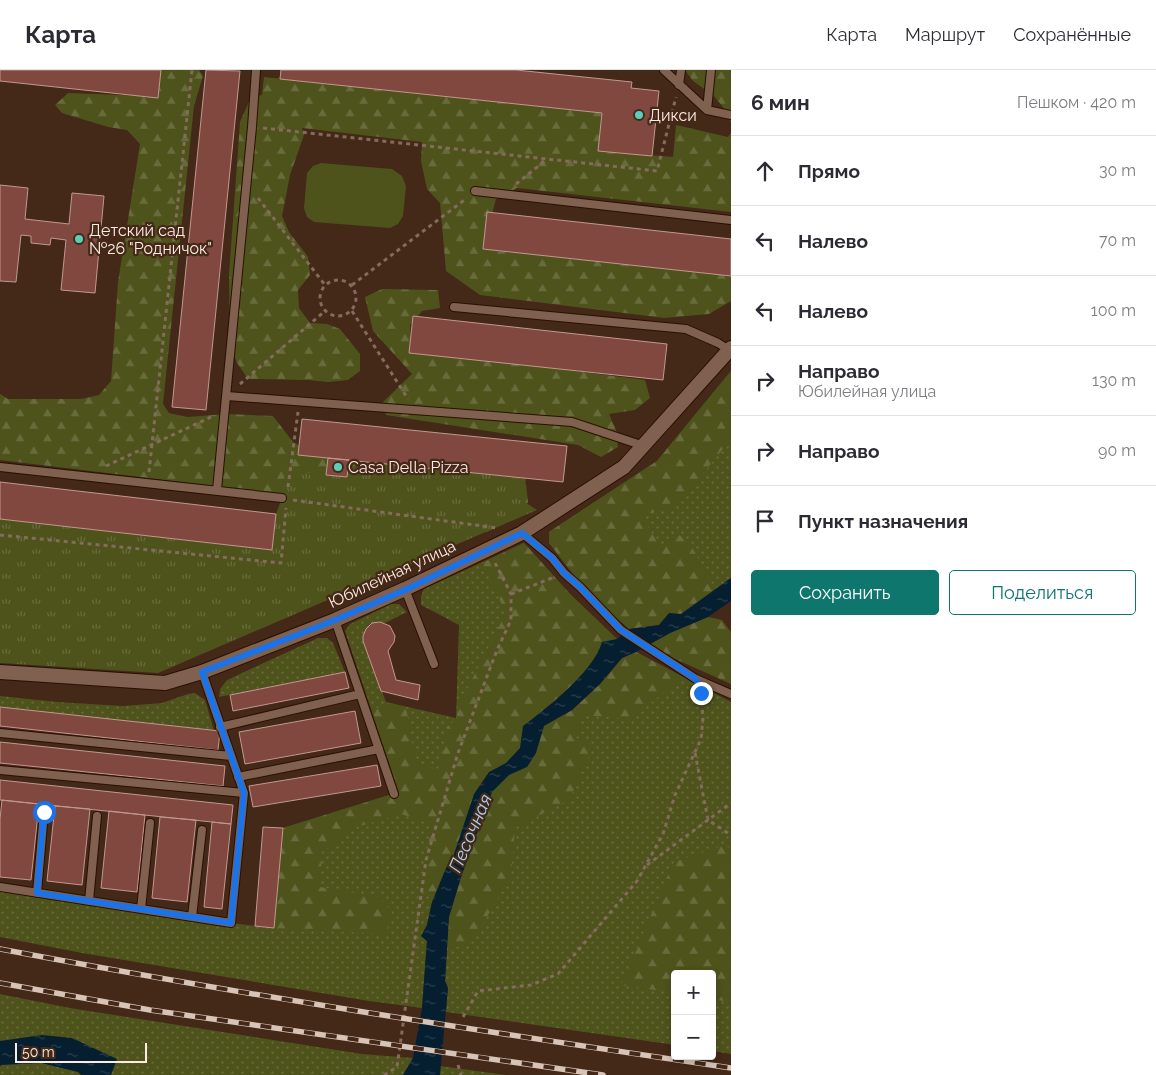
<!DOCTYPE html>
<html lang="ru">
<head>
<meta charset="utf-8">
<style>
	:root { --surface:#fff; --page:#f7f7f7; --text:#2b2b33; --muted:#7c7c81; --line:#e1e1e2; --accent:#0f766e }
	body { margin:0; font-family:Raleway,sans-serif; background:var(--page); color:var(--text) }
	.controls { position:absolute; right:15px; bottom:15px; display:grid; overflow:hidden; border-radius:5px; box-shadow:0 2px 8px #0003 }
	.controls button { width:45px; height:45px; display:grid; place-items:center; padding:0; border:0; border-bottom:1px solid var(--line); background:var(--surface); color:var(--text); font:25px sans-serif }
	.scale { position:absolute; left:15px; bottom:12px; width:132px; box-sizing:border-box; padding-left:5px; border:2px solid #fdeae0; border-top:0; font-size:14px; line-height:18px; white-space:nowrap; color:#fdeae0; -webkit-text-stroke:4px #442818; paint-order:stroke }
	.stop { position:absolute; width:15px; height:15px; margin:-11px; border:4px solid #1a73e8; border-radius:50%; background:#fff }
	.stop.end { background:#1a73e8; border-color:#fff; box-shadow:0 1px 5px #0008 }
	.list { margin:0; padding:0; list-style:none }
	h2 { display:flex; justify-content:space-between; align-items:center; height:65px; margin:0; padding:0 20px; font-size:21px }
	h2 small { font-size:16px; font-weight:400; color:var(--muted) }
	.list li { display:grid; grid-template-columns:32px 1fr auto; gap:15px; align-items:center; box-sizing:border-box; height:70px; padding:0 20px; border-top:1px solid var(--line) }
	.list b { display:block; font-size:19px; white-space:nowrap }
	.list p { margin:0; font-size:16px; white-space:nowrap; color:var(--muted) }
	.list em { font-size:16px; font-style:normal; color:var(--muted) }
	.actions { display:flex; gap:10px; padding:15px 20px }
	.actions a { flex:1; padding:11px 0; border:1px solid var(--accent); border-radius:5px; text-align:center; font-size:18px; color:var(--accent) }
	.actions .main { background:var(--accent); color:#fff }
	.icon { flex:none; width:28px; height:28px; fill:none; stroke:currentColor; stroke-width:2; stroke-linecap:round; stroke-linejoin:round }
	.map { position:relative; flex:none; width:731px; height:1005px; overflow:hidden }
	header { display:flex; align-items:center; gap:30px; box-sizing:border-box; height:70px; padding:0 25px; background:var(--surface); border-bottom:1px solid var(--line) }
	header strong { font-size:24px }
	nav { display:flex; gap:28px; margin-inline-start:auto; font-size:18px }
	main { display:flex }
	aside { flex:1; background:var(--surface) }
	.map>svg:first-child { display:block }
	.grass { fill:url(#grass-dots) }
	.forest { fill:url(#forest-firs) }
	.park { fill:url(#park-tufts) }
	.garden { fill:#4e531c }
	.water { fill:url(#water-ripples) }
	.building { fill:#81483f; stroke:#c19991 }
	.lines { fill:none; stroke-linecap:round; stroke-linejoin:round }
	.service-casing { stroke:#291002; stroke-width:10 }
	.tertiary-casing { stroke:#291002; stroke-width:16 }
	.path { stroke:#846b5d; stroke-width:3; stroke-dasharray:4 4; stroke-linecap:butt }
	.service { stroke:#80604e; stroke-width:8 }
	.tertiary { stroke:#80604e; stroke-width:14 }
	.rail-casing { stroke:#d7c3b7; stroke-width:5.5 }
	.rail { stroke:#442818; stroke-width:4; stroke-dasharray:11; stroke-linecap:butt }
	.route { stroke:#1a73e8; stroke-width:6 }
	.poi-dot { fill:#5acebd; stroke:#442818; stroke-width:2 }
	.labels { text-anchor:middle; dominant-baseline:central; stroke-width:4.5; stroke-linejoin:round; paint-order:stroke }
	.poi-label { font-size:16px; fill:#fdeae0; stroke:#442818; text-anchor:start }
	.street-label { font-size:16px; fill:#fdeae0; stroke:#442818 }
	.water-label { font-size:18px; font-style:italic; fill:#a8d3f5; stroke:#442818 }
</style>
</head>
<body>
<header>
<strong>Карта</strong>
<nav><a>Карта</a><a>Маршрут</a><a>Сохранённые</a></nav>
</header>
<main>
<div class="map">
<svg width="731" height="1005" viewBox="0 0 731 1005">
	<defs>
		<pattern id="grass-dots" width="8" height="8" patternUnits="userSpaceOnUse" patternTransform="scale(1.25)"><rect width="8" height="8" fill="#4e531c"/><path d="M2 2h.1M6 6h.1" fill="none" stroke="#686c3d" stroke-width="1.8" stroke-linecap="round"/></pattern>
		<pattern id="forest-firs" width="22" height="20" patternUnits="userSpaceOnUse" patternTransform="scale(1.25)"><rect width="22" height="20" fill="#4e531c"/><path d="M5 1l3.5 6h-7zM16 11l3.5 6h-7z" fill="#686c3d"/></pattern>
		<pattern id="park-tufts" width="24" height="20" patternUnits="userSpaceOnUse" patternTransform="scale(1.25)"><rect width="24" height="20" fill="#4e531c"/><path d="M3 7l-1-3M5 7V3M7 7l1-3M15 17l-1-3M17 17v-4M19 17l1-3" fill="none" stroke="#686c3d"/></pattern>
		<pattern id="water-ripples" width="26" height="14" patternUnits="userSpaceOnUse" patternTransform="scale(1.25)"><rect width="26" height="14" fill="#051f31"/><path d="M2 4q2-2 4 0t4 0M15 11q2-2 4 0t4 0" fill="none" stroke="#2a404f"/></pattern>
	</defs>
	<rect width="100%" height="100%" fill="#442818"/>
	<path class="grass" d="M731,301V508L681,544L629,559L549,473V462L657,391Z
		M524,473L570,524L617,569L432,832L427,855L422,866L427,871L422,938L369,931L82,883L0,867V817L231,853L274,858L283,758L399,722L345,561L350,554L391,534H399L407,542L385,553C373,550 363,558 363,571L386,632L456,648L459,555L421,535V526L424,519Z
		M318,568H327L333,573L345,602L219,627L220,619L227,610Z
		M636,582L731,632V984L712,981V904H675V975L446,942L448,918L445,911L449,847L485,745Z
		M195,623L205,630L214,661L0,637V626L57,632L123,636L162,633L188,624Z
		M0,924L70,938L362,984L413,988L403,1005H0Z
		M440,996L506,1005H440Z"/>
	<path class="forest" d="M157,0H199L203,6L194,36L163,334L169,343L187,347L227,344L273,346L293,372L307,380L526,414L528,432L518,447L487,462L433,458L390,481L382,511L365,518L329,522L281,424L0,390V324L8,329H81L99,325L111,311L118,212L140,74L127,60L108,57L62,43L55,35L68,23L147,26Z
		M685,0H731V52L726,41L714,26L693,11Z
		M264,7L602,43L599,81L673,87L676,55L728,67L731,63V142L517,118L496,129C490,150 489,161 496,181L726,202L731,206V231L709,244L664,248L480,225L446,201L440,133L427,119L421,91L422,72L302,58L304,65L290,105L282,146L289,162L308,187L310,205L298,220L299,238L310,253L327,254L340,259L360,284V301L348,310L328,312L308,310L248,309L237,293L230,275L229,205L240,52L251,27L262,25Z
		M382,219L438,220L440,238L422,241L410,255L411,280L645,310L650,328L635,340L609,344L616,360L618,377L601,387L578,375L386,345L382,333L412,304L373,261L365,227Z
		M731,301V369L675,438L641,445L660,477L676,463L689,472L715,519L681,544L669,543L659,555L629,559L585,520L549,473V462L657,391Z
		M524,473L570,524L617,569L602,572C594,601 547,638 523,656L520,678L506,693L489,702L432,832L423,812L431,753L401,744L353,758L340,773L322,781L320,817L379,827L392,842L386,864L274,858L283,758L399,722L372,641L386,633L406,637L416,693L438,699L448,656L457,649V639L506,543L482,493Z
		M708,547L722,550L731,562V614L673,588L650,574L670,563Z
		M636,582L683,607L631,649L584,645L575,667L593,676L570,729L515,758L511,806L472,872L447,880L449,847L461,807L492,722L509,705L527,697L536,683L544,656L572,640L600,614L622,588Z
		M725,775L731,780V932L712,929V904H675V923L621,915L674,792Z"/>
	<path class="park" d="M354,391L526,408L523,431L537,440L158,603L0,593V449L272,480L276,444L282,428L285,400L347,407Z"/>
	<path class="garden" d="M321,93L392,99L402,106L406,116L403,146L398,154L390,158L314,152L307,147L304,138L307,103L313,96Z"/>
	<path class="water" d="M731,508V531L708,547L670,563L636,582L622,588L600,614L572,640L544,656L536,683L527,697L509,705L492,722L461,807L449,847L445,911L448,918L440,1005H403L413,988L422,938L427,871L421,866L427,855L432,832L446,798L454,784L474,724L489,702L506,693L520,678L523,656C547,638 594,601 602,572L617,569L629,559L659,555L669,543L681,544Z
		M42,965L72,968L117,989L111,1005H81L78,1002L41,993L1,995L0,997V971Z"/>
	<path class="building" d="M0,0H161L158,28L0,11Z
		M206,0L240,1L206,340L172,337Z
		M281,0H516L632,12L631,18L659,21L652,86L598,81L602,43L280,9Z
		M0,115L28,118L25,149L69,154L72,123L104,126L95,223L61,220L66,170L51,168L50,175L31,173V166L21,165L16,212L0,211Z
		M487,142L731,169V206L483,179Z
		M413,246L667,274L663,310L409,283Z
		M302,349L567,376L563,412L298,385Z
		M328,388L349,390L347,407L326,405Z
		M0,412L276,444L272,480L0,449Z
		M380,552L390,556L395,566L394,572L388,581L396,610L420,615L418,630L381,621L363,571V566L366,559L372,553Z
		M345,602L349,618L233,641L230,625Z
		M0,637L220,661L218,680L0,656Z
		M355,641L361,673L245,694L239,662Z
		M0,672L225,696L223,716L0,693Z
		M377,695L381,716L253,737L249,716Z
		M0,710L233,735L231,754L0,730Z
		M2,730L39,734L31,810L0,807V749Z
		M55,736L90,739L82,815L47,811Z
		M109,741L145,745L137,822L101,818Z
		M160,747L196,750L187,832L152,828Z
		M212,752L231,754L222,839L204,837Z
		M263,757L283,758L274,858L255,856Z"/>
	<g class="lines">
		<g class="service-casing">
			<path id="service" d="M664,0L707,40L731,45
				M679,15L681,0
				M707,40L711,0
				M475,121L731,150
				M454,237L686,259L718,273L729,280
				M227,326L572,352L644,376
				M0,397L282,428
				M217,420L252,57L256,0
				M522,463L552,488L564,503L580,517L621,560L696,609L731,624
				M405,519L434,594
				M335,550L394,724
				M220,657L360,624
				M0,663L231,686
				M0,700L244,723
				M238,707L379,679
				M0,817L231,853L244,723L202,602
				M37,823L44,742
				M89,831L97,746
				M141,839L150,753
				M192,847L202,760"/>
		</g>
		<g class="tertiary-casing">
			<path id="tertiary" d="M0,602L165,613L202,602L335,550L405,519L522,463L624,397L731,278"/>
		</g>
		<path class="path" d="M263,58L657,101L676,27
			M516,114L546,90
			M258,128L325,215
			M320 228a18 18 0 1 1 36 0a18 18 0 1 1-36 0Z
			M352,215L467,128
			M352,241L408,329
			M240,314L325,241
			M106,396L211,347
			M149,402L192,0
			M288,417L298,342
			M293,430L497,458
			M0,465L281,493L286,438
			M511,524L552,508
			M695,683L708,750L731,765
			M647,795L731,733
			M463,947L478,921L531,915L558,904L637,811L663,764L675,725L701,669L703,648L701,624
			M458,995L461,1005
			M384,1005L397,997L426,790L458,683L497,580L511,550V524L494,491"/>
		<use href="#service" class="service"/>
		<use href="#tertiary" class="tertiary"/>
		<g class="rail-casing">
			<path id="rail" d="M0,879C243,925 487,962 731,998
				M0,913L150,940L603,1005"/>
		</g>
		<use href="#rail" class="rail"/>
	</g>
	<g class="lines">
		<path class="route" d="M44,742L37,823L231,853L244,723L202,602L335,550L405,520L522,463L552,488L564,503L580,517L621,560L696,609L701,623"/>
	</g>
	<g class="poi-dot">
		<circle cx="639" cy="45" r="5"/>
		<circle cx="79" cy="169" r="5"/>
		<circle cx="338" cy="397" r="5"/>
	</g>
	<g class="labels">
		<g class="poi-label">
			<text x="649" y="45">Дикси</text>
			<text x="89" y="160">Детский сад<tspan x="89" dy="18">№26 "Родничок"</tspan></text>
			<text x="348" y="397">Casa Della Pizza</text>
		</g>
		<g class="street-label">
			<text transform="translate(392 504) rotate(-25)">Юбилейная улица</text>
		</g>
		<g class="water-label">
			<text transform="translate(470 763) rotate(-67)">Песочная</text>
		</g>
	</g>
</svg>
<div class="controls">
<button>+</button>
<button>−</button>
</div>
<div class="scale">50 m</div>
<div class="stop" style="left:44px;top:742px"></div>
<div class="stop end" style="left:701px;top:623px"></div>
</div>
<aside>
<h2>6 мин<small>Пешком · 420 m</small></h2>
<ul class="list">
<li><svg class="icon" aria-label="ahead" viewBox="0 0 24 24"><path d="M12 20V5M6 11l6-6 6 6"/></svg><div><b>Прямо</b></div><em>30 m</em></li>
<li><svg class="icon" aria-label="left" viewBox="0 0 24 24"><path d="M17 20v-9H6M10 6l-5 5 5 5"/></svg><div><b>Налево</b></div><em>70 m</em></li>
<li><svg class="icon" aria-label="left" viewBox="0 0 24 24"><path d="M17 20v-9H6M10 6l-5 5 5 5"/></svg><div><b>Налево</b></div><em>100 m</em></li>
<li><svg class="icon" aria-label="right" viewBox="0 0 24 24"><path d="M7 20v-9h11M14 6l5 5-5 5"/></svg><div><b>Направо</b><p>Юбилейная улица</p></div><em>130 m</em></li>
<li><svg class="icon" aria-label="right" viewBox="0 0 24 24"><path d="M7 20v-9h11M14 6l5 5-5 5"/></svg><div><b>Направо</b></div><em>90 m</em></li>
<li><svg class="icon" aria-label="arrive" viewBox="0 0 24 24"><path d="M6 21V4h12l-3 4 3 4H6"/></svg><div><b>Пункт назначения</b></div></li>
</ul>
<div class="actions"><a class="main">Сохранить</a><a>Поделиться</a></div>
</aside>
</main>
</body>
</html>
